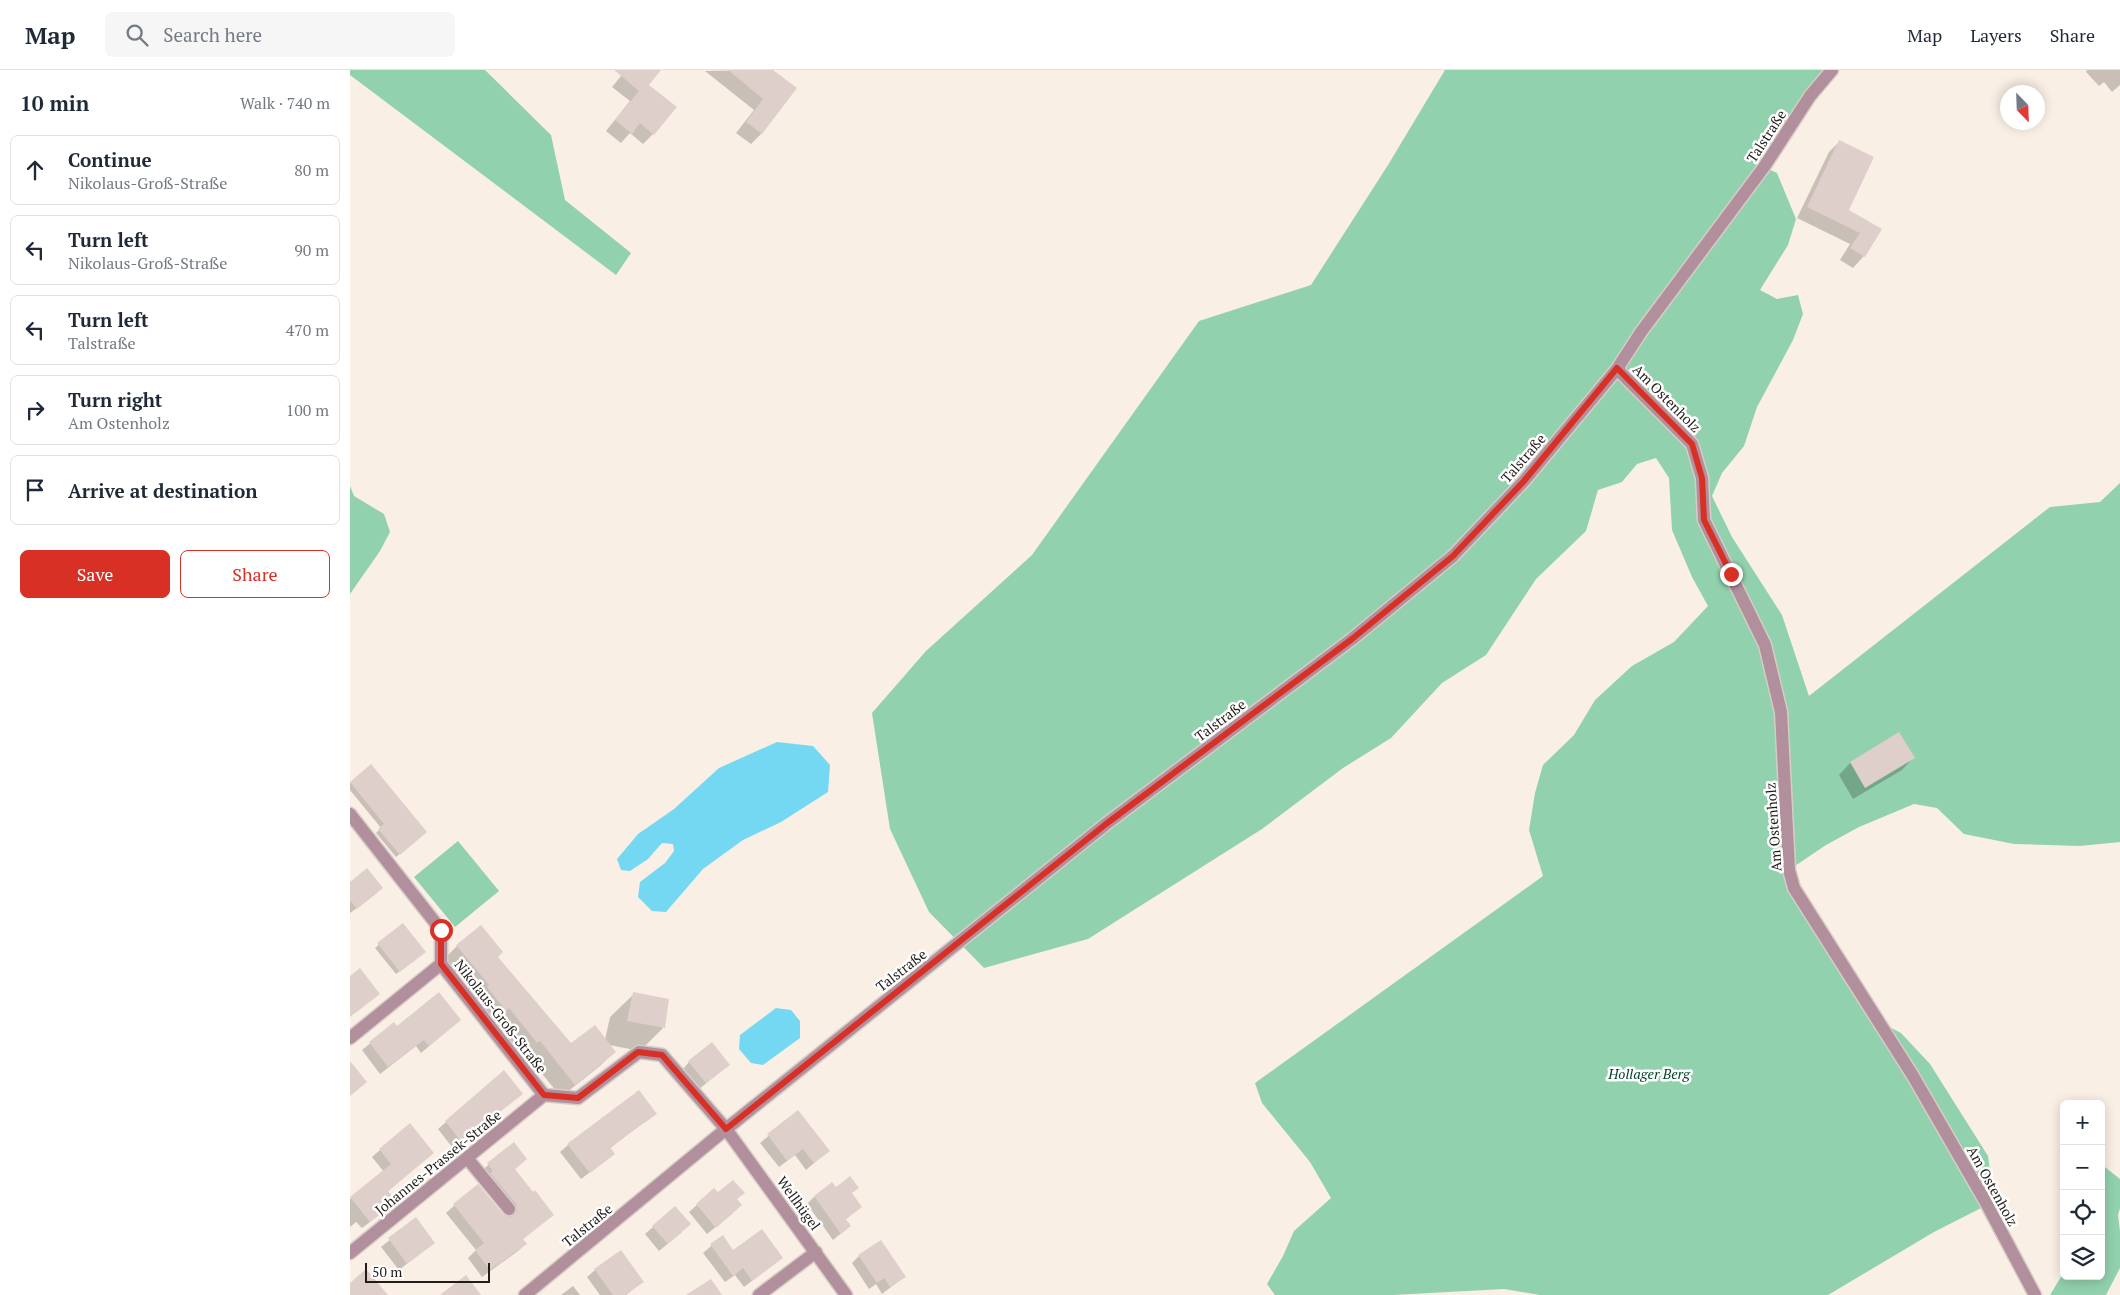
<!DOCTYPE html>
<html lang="en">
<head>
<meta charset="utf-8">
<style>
	:root { --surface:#fff; --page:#f6f6f7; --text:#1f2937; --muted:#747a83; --line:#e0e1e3; --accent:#d93025 }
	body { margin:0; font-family:"PT Serif",serif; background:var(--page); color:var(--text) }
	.controls { position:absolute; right:15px; bottom:15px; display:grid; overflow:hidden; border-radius:8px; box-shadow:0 2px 12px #0003 }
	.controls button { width:45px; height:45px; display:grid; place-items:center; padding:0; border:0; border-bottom:1px solid var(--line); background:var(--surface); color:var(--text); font:25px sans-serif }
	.compass { position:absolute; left:1650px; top:15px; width:45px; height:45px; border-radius:50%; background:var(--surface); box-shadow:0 2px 12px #0003; rotate:157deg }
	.scale { position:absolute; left:15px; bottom:12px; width:125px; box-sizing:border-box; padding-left:5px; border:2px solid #211d1a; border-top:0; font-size:14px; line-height:18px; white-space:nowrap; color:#211d1a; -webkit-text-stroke:4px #fefefe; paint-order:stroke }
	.stop { position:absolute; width:15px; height:15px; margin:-11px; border:4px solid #d93025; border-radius:50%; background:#fff }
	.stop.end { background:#d93025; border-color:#fff; box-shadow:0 1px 5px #0008 }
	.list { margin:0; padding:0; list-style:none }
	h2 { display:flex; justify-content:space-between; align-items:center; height:65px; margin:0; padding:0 20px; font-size:21px }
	h2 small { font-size:16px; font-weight:400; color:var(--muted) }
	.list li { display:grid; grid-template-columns:32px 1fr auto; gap:15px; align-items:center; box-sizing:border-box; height:70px; margin:0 10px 10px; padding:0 10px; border:1px solid var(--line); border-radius:8px }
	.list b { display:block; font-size:19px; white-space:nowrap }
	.list p { margin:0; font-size:16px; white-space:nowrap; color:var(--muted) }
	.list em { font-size:16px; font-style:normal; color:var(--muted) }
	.actions { display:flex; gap:10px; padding:15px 20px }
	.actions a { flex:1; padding:11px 0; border:1px solid var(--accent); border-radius:8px; text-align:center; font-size:18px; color:var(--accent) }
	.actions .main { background:var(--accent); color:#fff }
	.icon { flex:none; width:28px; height:28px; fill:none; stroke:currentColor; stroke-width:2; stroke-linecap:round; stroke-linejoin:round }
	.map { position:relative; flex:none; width:1770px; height:1225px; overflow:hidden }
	header { display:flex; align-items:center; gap:30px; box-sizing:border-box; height:70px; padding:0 25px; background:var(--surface); border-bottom:1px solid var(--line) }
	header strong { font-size:24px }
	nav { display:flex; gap:28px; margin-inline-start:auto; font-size:18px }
	.search { width:350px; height:45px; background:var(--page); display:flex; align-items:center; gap:12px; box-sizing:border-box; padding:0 18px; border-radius:8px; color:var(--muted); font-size:19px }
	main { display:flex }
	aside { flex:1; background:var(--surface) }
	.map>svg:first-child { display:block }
	.green { fill:#92d1ad }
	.water { fill:#75d8f2 }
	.shadow { fill:#0003 }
	.building { fill:#decfcb }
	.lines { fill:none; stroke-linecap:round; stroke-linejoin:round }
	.minor-casing { stroke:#d7cdc5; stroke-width:15 }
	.minor { stroke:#b18f9d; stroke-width:12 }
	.route { stroke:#d93025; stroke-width:6 }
	.labels { text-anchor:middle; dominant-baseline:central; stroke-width:5; stroke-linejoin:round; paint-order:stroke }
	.street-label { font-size:14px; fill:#211d1a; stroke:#fefefe }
	.park-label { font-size:14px; font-style:italic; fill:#014429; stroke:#fefefe }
</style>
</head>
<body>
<header>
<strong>Map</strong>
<div class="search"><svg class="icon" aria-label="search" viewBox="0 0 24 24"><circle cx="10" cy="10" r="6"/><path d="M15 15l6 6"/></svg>Search here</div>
<nav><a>Map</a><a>Layers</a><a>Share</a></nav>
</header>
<main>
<aside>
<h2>10 min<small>Walk · 740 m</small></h2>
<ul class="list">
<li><svg class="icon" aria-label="ahead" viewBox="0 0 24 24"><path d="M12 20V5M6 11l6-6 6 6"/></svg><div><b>Continue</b><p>Nikolaus-Groß-Straße</p></div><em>80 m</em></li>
<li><svg class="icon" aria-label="left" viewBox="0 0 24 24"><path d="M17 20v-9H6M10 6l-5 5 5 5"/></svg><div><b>Turn left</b><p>Nikolaus-Groß-Straße</p></div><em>90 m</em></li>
<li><svg class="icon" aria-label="left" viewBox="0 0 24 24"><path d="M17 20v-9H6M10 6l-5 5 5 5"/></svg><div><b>Turn left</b><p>Talstraße</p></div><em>470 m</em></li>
<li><svg class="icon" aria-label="right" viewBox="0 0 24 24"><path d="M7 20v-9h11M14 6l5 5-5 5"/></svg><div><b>Turn right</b><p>Am Ostenholz</p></div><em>100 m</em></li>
<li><svg class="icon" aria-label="arrive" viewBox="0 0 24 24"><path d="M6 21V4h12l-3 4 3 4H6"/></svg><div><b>Arrive at destination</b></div></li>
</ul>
<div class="actions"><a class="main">Save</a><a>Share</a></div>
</aside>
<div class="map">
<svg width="1770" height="1225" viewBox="0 0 1770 1225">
	<rect width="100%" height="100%" fill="#faefe5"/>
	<path class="green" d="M0,0H135L201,65L215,130L281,183L266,205L0,5Z
		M1095,0H1482L1414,97L1427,103L1446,149L1438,175L1410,220L1427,229L1448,225L1453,244L1443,270L1407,337L1394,376L1372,403L1362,426L1382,467L1432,545L1459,626L1700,437L1750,432L1770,413V772L1729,776L1664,774L1614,764L1587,738L1564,734L1509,757L1476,775L1439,800L1528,951L1551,963L1580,994L1638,1086L1641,1108L1639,1134L1584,1162L1478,1225H1190L1154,1219L1043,1225H925L917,1214L933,1186L944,1161L981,1128L960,1092L912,1033L905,1013L1193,806L1179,760L1185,723L1193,695L1224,665L1245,630L1282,596L1324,572L1358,536L1342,507L1322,460L1319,408L1306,388L1287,394L1272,412L1248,420L1236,461L1186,509L1136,585L1092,613L1041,668L993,698L912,759L738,869L634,898L579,842L540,759L522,643L576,581L682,485L849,251L961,215L1038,95Z
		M0,416L4,426L34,444L40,462L30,481L0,524Z
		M108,771L149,821L105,857L64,807Z
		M1751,1094L1770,1109V1138L1768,1145L1770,1161V1198L1756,1225H1700L1714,1202V1206H1751Z"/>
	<path class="water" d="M427,672L463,676L480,695L478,722L431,752L393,770L353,799L316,842L302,841L288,827L290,812L315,793L324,781L323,774L312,773L298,789L280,801L271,800L267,789L288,764L324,739L369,698Z
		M426,938L441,940L450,951V968L413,995L401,993L389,979L390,965Z"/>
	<path class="shadow" d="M276,0H310L297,15L303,64L293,74L280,63L271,73L256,61L280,31L262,17Z
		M421,0L446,18L411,64L401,74L386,63L404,40L355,1Z
		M1737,0H1770V15L1762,22L1754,12L1749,16L1736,2Z
		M1490,71L1497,140L1530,160L1514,186L1503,198L1490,190L1500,174L1447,148L1479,82Z
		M1549,664L1563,688L1552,700L1503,729L1489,705L1500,693Z
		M21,696L72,765L46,787L26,763L31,758L0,720V713Z
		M0,813L27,823L0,843Z
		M53,855L71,885L46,904L25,878Z
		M107,876L146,887L221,975L255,970L260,947L284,924L313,958L290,981L259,975L264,982L251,995L211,1027L176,984L173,986L145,951L141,953L93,890Z
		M110,950L71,983L66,976L30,1004L12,980L44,954L47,958Z
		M339,992L370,1002L348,1020L332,1000Z
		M172,1024L139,1050L138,1049L102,1077L88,1059L96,1052Z
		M448,1042L478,1081L456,1100L445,1085L429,1097L410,1073Z
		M305,1044L260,1078L264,1084L231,1109L210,1082L218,1075Z
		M163,1074L176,1089L164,1100L202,1145L172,1170L175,1174L168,1181L132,1207L118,1188L126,1180L96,1143L127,1115L152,1145L159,1148L158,1142L130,1102Z
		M30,1080L83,1083L37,1122V1139L12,1158L6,1152L0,1157V1129L34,1102L22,1087Z
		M486,1119L501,1124L510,1137L495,1150L500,1156L483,1170L457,1134L465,1126Z
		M364,1120L368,1124L386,1130L383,1143L357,1164L339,1142Z
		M66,1149L83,1173L49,1200L31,1177Z
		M303,1157L332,1162L309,1181L295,1164Z
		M372,1167L383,1181L432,1188L394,1217L385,1205L375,1212L353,1183Z
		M509,1186L554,1207L532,1224L526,1214L519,1219L502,1193Z
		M245,1200L292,1212L276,1225H250L237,1207Z
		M223,1216L230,1225H211Z"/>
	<path class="building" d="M264,0H311L299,15L327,37L304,65L290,53L282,64L265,50L289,21Z
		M378,0H423L447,18L412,64L396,52L413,29Z
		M1489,70L1524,87L1499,140L1532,159L1515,187L1500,178L1510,163L1457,137Z
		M1549,662L1565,688L1515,718L1500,692Z
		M21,694L77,762L50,785L28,759L34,754L0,712Z
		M17,798L33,818L7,839L0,830V812Z
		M53,853L76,882L50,902L27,873Z
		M131,855L153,882L148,887L221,973L245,955L266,982L225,1015L190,971L187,973L159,938L156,941L137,917L139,915L106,875Z
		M10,898L30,924L0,947V906Z
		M89,922L111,950L79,976L74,970L38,997L19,972L44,952L47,956Z
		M283,922L319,929L315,958L277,951Z
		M362,972L380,995L356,1013L338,991Z
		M0,991L17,1012L0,1026Z
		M154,1000L173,1024L147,1044L146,1042L110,1070L95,1051Z
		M289,1020L307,1044L260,1077L265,1084L240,1103L217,1074Z
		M448,1040L480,1081L464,1093L453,1079L437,1091L417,1064Z
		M60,1053L84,1083L38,1121L46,1131L20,1152L0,1127L41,1094L29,1079Z
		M164,1072L177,1089L165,1099L183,1122L185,1120L204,1145L173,1169L177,1174L140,1200L125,1180L134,1173L103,1134L128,1114L153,1144L160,1147L164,1145L167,1141L166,1134L140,1103L143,1101L137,1093Z
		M500,1106L509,1118L502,1123L512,1137L496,1149L501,1156L491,1164L464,1126L482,1112L486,1117Z
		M383,1110L395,1123L387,1129L392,1135L366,1158L346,1134L364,1118L368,1122Z
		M325,1136L341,1154L318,1174L302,1156Z
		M66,1147L85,1173L57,1194L38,1168Z
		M412,1159L433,1188L402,1211L393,1198L383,1206L360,1174L373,1165L383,1180Z
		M531,1170L556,1207L540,1217L534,1208L527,1213L508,1185Z
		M271,1180L294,1212L275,1225H263L244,1199Z
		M16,1199L38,1225H0V1213Z
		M116,1205L131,1225H90Z
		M361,1209L372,1225H336Z"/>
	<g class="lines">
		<g class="minor-casing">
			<path id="minor" d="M1267,299L1342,374L1352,408L1354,450L1415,575L1431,642L1439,800L1444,818L1563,1006L1635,1131L1685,1225
				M0,744L91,860V894L194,1025L228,1028L289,982L312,985L376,1059L496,1225
				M0,968L91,894
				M117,1088L159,1139
				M0,1183L194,1025
				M175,1225L376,1059L756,754L1002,569L1103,486L1174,411L1267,299L1291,262L1414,97L1460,26L1482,0
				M409,1225L466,1182"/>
		</g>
		<use href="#minor" class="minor"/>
	</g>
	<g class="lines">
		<path class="route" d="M91,860V894L194,1025L228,1028L288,982L312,985L376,1059L756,754L1002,569L1103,486L1174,411L1267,298L1342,374L1352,408L1354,450L1381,504"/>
	</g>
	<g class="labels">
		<g class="street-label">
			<text transform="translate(1416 66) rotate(-57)">Talstraße</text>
			<text transform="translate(1317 328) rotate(45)">Am Ostenholz</text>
			<text transform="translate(1173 388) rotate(-49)">Talstraße</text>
			<text transform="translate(870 650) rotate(-37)">Talstraße</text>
			<text transform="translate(1423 757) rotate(-94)">Am Ostenholz</text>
			<text transform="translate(551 900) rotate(-38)">Talstraße</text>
			<text transform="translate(151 946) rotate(52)">Nikolaus-Groß-Straße</text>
			<text transform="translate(88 1092) rotate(-39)">Johannes-Prassek-Straße</text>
			<text transform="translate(1643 1116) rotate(61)">Am Ostenholz</text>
			<text transform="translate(449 1133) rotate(54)">Wellhügel</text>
			<text transform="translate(237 1155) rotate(-39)">Talstraße</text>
		</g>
		<g class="park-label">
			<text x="1299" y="1003">Hollager Berg</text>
		</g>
	</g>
</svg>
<div class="controls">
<button>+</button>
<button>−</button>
<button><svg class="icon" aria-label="locate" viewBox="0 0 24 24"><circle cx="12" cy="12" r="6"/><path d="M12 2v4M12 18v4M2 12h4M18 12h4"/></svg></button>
<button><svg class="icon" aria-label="layers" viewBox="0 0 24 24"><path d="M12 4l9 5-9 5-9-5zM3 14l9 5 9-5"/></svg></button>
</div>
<svg class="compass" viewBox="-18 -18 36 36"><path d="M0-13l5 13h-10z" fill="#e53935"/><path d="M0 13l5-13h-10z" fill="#747a83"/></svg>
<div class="scale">50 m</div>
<div class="stop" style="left:91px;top:860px"></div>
<div class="stop end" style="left:1381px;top:504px"></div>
</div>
</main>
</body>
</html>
